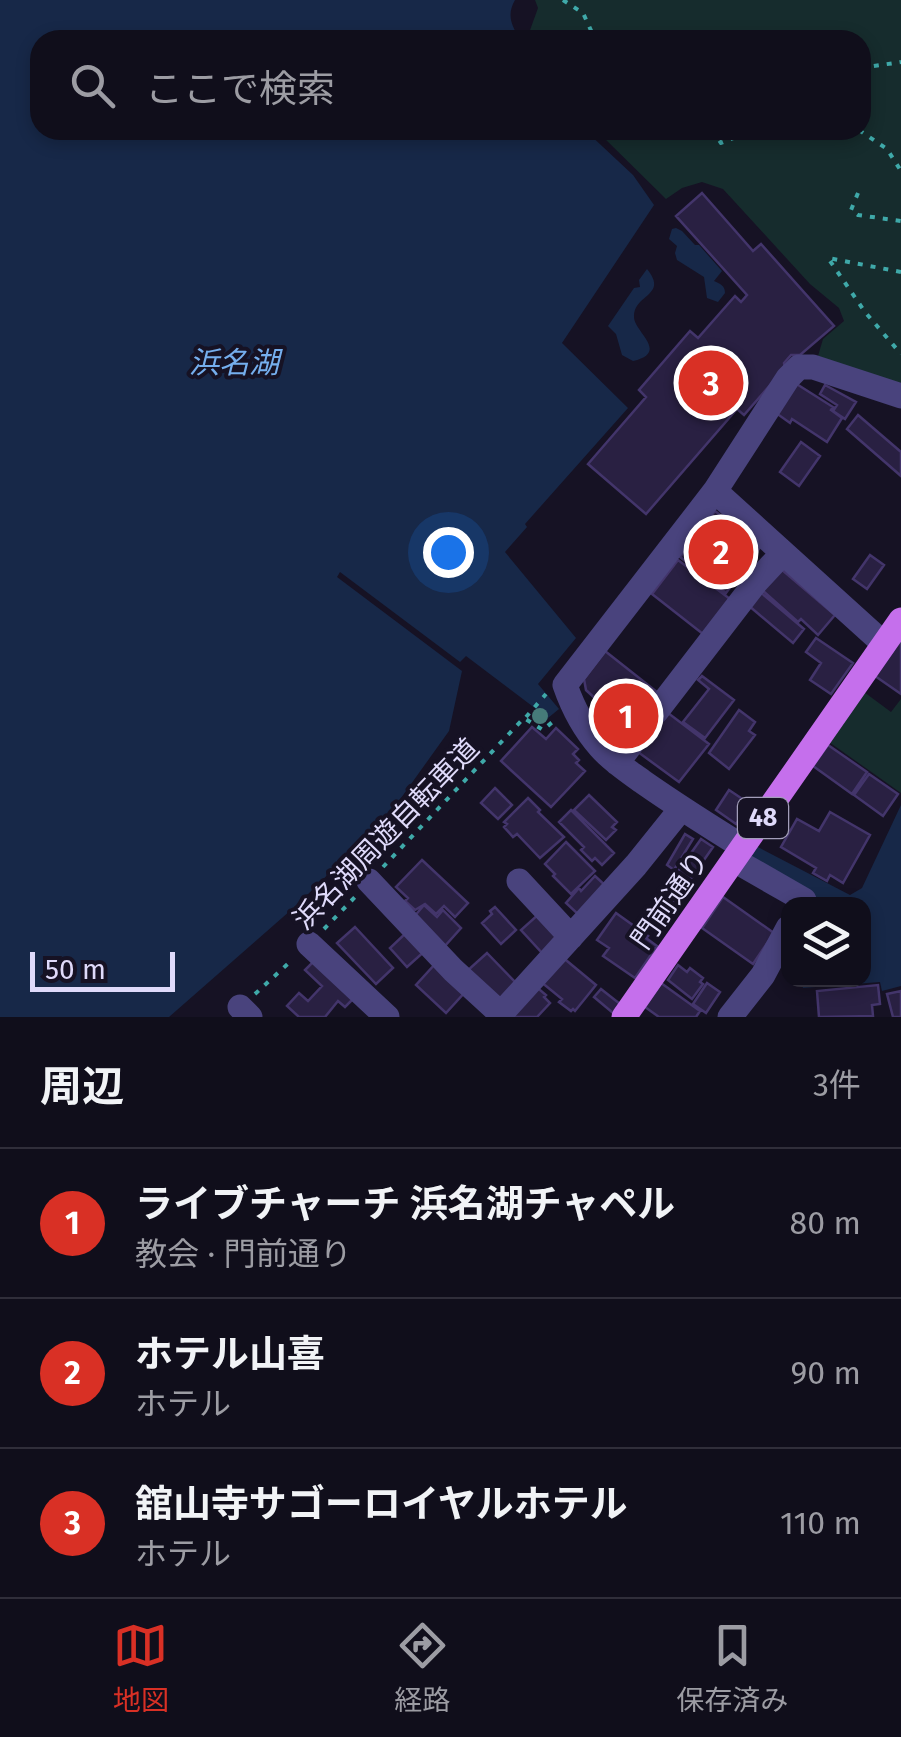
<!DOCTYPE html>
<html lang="ja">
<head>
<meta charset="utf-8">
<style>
	:root { --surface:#100e1b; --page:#1e1c28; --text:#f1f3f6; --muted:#9c9ca3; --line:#302e3a; --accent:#d93025 }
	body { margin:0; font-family:"Fira Sans","Noto Sans JP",sans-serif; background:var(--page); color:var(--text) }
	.controls { position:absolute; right:30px; bottom:30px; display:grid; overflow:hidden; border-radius:20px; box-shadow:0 5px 15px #0003 }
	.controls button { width:90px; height:90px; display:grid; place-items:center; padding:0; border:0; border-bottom:2px solid var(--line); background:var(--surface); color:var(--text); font:50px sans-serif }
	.scale { position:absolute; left:30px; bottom:25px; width:145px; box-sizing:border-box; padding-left:10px; border:5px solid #dfdafa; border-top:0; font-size:28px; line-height:35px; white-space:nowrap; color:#dfdafa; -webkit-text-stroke:8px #161224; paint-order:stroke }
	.you { position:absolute; left:448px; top:552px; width:35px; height:35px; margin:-25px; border:8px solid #fff; border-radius:50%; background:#1a73e8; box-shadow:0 0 0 15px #1a73e833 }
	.badge { display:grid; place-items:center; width:65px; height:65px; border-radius:50%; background:var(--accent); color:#fff; font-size:32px; font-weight:700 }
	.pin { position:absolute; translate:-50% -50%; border:5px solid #fff; box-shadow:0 2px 10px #0006 }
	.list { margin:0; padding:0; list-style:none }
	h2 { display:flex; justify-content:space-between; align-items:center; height:130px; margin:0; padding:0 40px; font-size:42px }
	h2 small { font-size:32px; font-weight:400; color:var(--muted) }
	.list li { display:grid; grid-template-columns:65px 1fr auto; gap:30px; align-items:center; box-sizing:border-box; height:150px; padding:0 40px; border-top:2px solid var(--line) }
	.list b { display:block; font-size:38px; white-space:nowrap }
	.list p { margin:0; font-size:32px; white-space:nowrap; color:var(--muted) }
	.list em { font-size:32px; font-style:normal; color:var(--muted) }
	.icon { flex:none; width:55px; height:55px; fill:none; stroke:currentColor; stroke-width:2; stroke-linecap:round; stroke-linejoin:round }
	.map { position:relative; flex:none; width:901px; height:1017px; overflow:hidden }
	.search { position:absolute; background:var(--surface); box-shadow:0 5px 15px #0003; left:30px; right:30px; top:30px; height:110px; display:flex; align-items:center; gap:25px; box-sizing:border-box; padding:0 35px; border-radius:30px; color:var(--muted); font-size:38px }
	.sheet { height:580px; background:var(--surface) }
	nav { display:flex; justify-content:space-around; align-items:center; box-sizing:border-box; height:140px; border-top:2px solid var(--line); background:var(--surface); font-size:28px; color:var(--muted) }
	nav a { display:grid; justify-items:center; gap:5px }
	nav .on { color:var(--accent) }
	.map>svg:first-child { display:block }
	.green { fill:#162c2d }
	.water { fill:#172848 }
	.building { fill:#292042; stroke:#43356b; stroke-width:2.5 }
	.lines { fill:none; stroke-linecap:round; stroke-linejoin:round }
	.path { stroke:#3fa9a9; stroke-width:4; stroke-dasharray:5 8; stroke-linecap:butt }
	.minor { stroke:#49437d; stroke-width:25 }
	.major { stroke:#c56fec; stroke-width:25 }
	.tree { fill:#467b79 }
	.labels { text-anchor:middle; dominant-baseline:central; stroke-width:8; stroke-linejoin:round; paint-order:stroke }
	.shield { fill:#161224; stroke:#a39eba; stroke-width:2.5 }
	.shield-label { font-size:25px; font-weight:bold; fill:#dfdafa }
	.street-label { font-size:28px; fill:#dfdafa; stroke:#161224 }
	.water-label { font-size:30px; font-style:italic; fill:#75aeed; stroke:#161224 }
</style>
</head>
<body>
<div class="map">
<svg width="901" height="1017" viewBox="0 0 901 1017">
	<rect width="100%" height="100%" fill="#161224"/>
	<path class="green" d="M535,0H901V393L818,356L823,339L844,321L839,308L810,284L723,189L702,182L682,188L666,199L596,130H861V40H536L529,33L538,8Z
		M864,692L891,712L901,699V793L829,742Z"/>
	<path class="water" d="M0,0H515C506,16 512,25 520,40H40V130H587V132L633,175L654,205L562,343L628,408L525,524L527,527L505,552L576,638L538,684L559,709L548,718L466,656L460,662L340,572L337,577L462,671L449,731L391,812L299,903L169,1017H0Z
		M676,228L682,231L695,245H699L722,271L714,281C720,284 725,285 725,293L718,302L707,298L704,277L677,260L675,253L677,246L669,239L672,229Z
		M647,269C669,296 633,294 634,317C634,332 670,352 633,361L622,355L616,334L608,326L634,288L640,287L639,280Z
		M901,805V986L882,991L880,982L803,988L801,980L864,979V904H826L747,860L756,846L850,895L862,888Z"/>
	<path class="building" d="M702,193L753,251L761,244L834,326L800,355H791L784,363L785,368L744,415L737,409L646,514L588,464L646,397L639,390L690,331L698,338L735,296L741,302L747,295L676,216Z
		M795,383L833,407L831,410L842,418L827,442L792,419L790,423L776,413Z
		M825,385L856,402L845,419L833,411L837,405L820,394Z
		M858,415L901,452V476L847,429Z
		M801,442L820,456L799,486L780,472Z
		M715,511L761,546L726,593L680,557Z
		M870,555L884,565L867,589L853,579Z
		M678,560L730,599L703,634L652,594Z
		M781,569L835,615L818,635L801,619L798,622L762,590Z
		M759,591L804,629L793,643L748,605Z
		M816,638L853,663L831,694L810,680L821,663L806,652Z
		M901,638V694L875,676Z
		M605,651L657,692L668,713L709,744L679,782L638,752L628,729L586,690L584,679Z
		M702,676L734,700L705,738L683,722L709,689L698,680Z
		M739,710L755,722L749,731L755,735L729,769L709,753Z
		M532,727L546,739L556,728L578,749L573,754L579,760L576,763L585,771L551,807L501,761Z
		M828,745L867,772L852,794L813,766Z
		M869,774L898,794L883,816L854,795Z
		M495,788L512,805L498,819L481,803Z
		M729,790L750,804L736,824L716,810Z
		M589,795L617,822L612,827L616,830L606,840L574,810Z
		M528,798L540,810L538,812L564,837L540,858L517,834L513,837L504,827L507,824L504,822Z
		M571,810L614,853L602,865L595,858L592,861L581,850L584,847L559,822Z
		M830,812L870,835L843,883L830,875L827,881L813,873L816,868L781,847L797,819L819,831Z
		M685,834L693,839L674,870L667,865Z
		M701,839L713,847L674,903L662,894Z
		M566,842L595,871L571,894L553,876L555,874L545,864Z
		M422,860L468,903L455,917L444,906L436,914L425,904L415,910L405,901L408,898L396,887Z
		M595,876L607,887L580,916L566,903L579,888L581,891Z
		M723,897L774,933L753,964L702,928Z
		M424,905L437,917L443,910L461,928L444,947L413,918Z
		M495,907L516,930L501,944L482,923L492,914L490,911Z
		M540,913L561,937L543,954L521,930Z
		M616,913L648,936L646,938L657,946L635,978L603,956L609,948L597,940Z
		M355,927L393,968L376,984L337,943Z
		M408,931L426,950L407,967L390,948Z
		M487,953L518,985L498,1004L467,971Z
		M561,956L596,985L575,1011L573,1009L571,1011L559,1002L562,999L540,981Z
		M315,960L355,997L345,1007L338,1001L325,1017H299L287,1006L299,993L308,1001L322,986L305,970Z
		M436,963L466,991L446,1013L416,985Z
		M678,965L687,972L690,968L703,978L700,982L703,984L692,999L668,980Z
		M661,983L700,1011L696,1017H659L645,1007Z
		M707,983L720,992L706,1013L693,1004Z
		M534,985L546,995L544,997L550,1003L537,1017H504Z
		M878,985L880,1004L872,1005L873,1016L819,1017L817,991Z
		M601,989L620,1004L613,1013L594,997Z
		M901,991V1017H893L887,994Z"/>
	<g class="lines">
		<path class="path" d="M563,0L583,13L594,37L601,40
			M704,40C724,33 739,30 758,40
			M861,68L901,62
			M712,130L721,143L753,130
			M859,130L887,149L901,171
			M858,193L851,210L858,215L901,221
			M901,272L828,258L865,312L901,354
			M526,717L546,694
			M383,867L524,718L543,730L556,719
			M324,929L356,896
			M255,994L292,960"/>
		<path class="minor" d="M715,491L565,685C573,708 584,729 600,747C612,761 628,771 643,782C676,805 709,826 743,847
			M884,644L715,491L788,378L799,367H813L901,396
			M656,712L756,582L783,553
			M617,763L651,718
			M734,860L804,900L801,904
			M369,881L453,970L501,1014
			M519,881L571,937
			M309,944L387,1017
			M240,1007L250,1017
			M498,1017L636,865L681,809
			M730,1017L763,975L788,928"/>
		<path class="major" d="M624,1017L901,620"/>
	</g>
	<circle class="tree" cx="540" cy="716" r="8"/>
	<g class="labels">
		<rect class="shield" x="738" y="798" width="50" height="40" rx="8"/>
		<g class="shield-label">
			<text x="763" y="818">48</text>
		</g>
		<g class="street-label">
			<text transform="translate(386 834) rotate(-46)">浜名湖周遊自転車道</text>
			<text transform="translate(670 900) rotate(-55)">門前通り</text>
		</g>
		<g class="water-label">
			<text x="234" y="363">浜名湖</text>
		</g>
	</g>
</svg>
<div class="controls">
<button><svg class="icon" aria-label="layers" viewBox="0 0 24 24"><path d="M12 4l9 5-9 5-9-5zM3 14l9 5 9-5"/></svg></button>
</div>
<div class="scale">50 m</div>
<div class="you"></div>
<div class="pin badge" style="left:626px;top:716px">1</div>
<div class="pin badge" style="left:721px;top:552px">2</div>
<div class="pin badge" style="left:711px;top:383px">3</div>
<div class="search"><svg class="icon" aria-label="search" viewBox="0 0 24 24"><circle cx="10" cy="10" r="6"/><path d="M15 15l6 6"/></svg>ここで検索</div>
</div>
<section class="sheet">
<h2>周辺<small>3件</small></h2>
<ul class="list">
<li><span class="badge">1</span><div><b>ライブチャーチ 浜名湖チャペル</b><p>教会 · 門前通り</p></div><em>80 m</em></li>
<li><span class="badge">2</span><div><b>ホテル山喜</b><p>ホテル</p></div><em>90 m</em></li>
<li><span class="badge">3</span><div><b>舘山寺サゴーロイヤルホテル</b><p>ホテル</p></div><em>110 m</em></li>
</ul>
</section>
<nav>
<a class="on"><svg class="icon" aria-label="map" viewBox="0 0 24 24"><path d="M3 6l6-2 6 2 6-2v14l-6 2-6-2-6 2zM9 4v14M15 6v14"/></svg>地図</a>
<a><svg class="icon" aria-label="directions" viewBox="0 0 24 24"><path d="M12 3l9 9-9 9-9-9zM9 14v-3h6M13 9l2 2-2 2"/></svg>経路</a>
<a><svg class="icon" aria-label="saved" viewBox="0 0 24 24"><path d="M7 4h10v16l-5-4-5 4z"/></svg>保存済み</a>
</nav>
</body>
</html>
